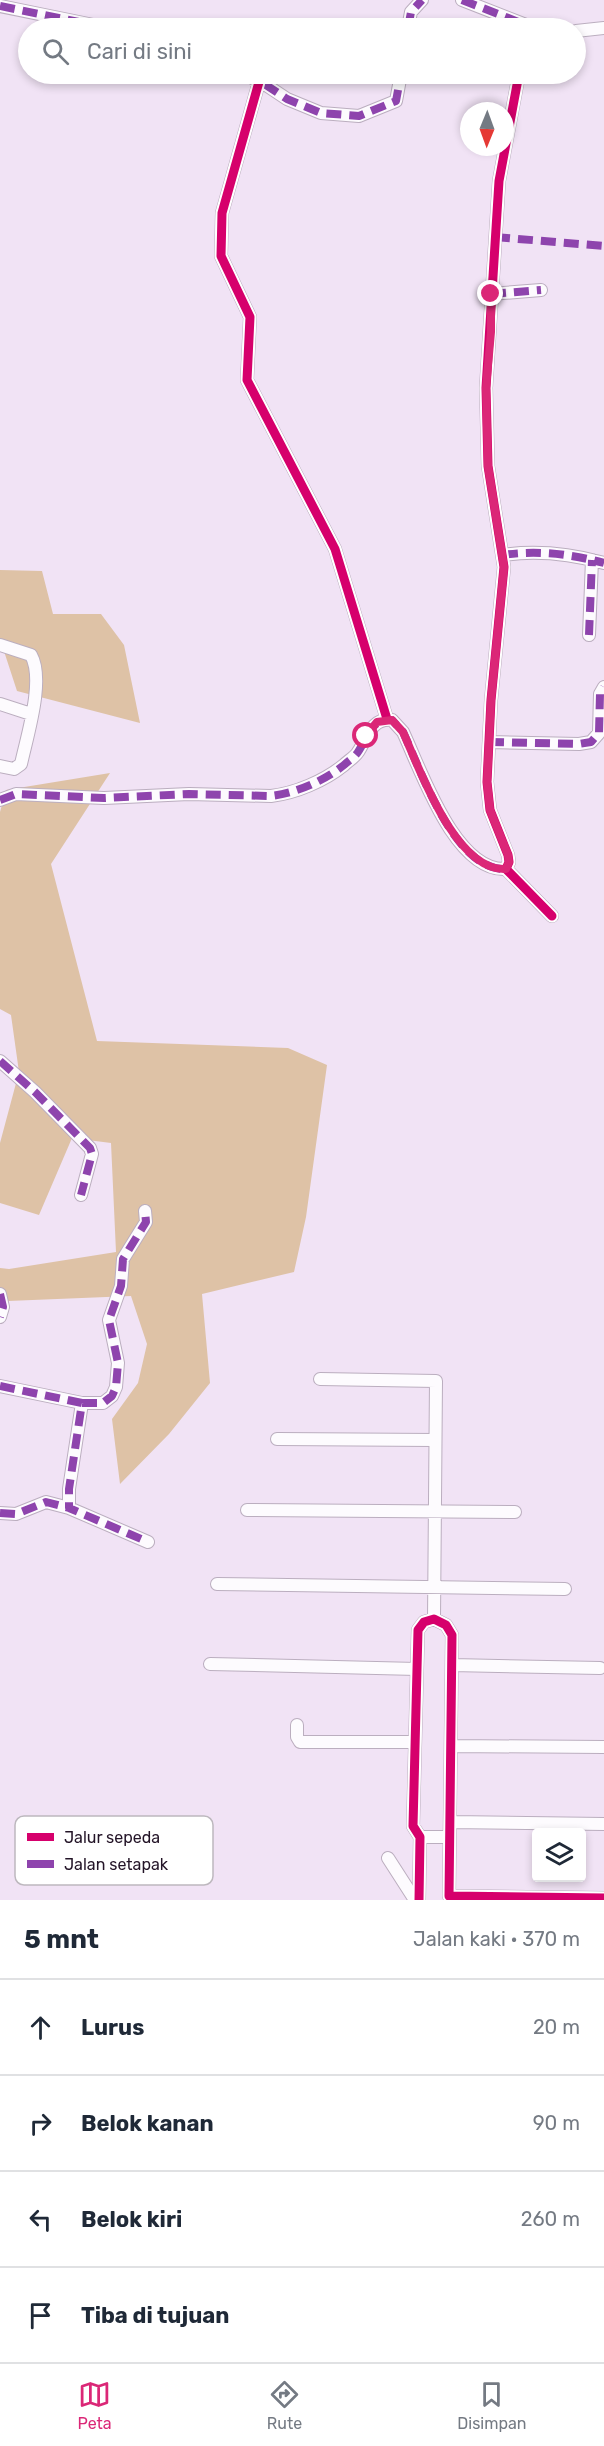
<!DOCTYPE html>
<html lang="id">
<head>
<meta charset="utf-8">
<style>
	:root { --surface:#fff; --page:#f6f6f7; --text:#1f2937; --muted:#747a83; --line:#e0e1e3; --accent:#db2777 }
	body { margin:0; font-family:Rubik,sans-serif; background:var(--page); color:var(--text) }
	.controls { position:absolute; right:18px; bottom:18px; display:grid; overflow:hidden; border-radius:6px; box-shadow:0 3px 9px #0003 }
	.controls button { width:54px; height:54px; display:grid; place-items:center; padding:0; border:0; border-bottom:2px solid var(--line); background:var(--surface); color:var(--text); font:30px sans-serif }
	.compass { position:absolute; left:460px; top:102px; width:54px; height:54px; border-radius:50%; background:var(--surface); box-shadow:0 3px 9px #0003; rotate:181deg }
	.stop { position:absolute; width:18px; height:18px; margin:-14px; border:4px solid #db2777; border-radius:50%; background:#fff }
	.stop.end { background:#db2777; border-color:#fff; box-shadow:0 2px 6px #0008 }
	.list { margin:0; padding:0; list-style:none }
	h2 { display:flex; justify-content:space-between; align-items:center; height:78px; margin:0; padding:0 24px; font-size:26px }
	h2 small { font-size:20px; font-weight:400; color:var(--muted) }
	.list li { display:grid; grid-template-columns:39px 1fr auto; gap:18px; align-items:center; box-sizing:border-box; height:96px; padding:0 24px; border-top:2px solid var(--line) }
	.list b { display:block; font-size:22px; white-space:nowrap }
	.list em { font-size:20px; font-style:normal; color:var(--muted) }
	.icon { flex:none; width:33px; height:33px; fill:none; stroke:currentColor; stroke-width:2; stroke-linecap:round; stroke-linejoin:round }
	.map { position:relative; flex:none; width:604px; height:1900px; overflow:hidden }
	.search { position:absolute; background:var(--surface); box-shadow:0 3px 9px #0003; left:18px; right:18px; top:18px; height:66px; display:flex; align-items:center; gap:15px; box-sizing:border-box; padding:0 21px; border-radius:33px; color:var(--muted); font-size:22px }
	.sheet { height:462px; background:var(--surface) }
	nav { display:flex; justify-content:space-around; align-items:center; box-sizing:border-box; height:84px; border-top:2px solid var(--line); background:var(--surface); font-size:16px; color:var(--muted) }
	nav a { display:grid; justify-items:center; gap:3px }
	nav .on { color:var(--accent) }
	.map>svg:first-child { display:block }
	.forest { fill:#dec2a6 }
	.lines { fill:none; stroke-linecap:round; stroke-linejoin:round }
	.street-casing { stroke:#bbaebf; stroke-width:14 }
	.street { stroke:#fdfbfe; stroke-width:12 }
	.quiet { stroke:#8e44ad; stroke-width:8; stroke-dasharray:15 8; stroke-linecap:butt }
	.cycleway-casing { stroke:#fff; stroke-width:13 }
	.cycleway { stroke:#d6006c; stroke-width:9 }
	.route { stroke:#db2777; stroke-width:8 }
	.key { fill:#fff; stroke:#bdb8be; stroke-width:1.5 }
	.key-label { font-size:16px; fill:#231427 }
</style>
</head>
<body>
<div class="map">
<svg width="604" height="1900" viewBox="0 0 604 1900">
	<rect width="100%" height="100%" fill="#f1e3f5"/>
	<path class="forest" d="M0,570L42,571L53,614H101L124,645L140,723L17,691L0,639Z
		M110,773L51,864L97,1041L288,1048L327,1065L306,1217L294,1272L202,1294L210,1383L169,1434L120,1484L112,1419L138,1383L147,1344L131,1296L8,1301L0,1309V1268L9,1269L116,1252L111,1143L72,1138L39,1215L0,1203V1143L19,1072L11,1015L0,1009V812L6,790Z"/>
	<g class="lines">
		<g class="street-casing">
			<path id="street" d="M462,0L534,28
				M0,6L108,28
				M408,28L411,12L422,0
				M576,31L604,28
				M244,74L263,83L287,99L321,113L359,116L396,101L401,74
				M519,74L499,181L486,388L488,466L504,567L491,700L487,782L490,810L508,855L509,862L506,869L552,916
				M259,82L222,213L221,256L250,317L247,380L335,549L387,719
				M491,294L541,290
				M503,555C537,550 571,554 604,563
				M589,635L592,560
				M0,645L31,655C45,680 27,736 21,764L14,769L0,766
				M0,704L31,714
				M489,742L579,744L591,742L599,733L600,694L604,687
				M0,800L16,794L104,798L189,794L271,796C296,793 324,781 344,765C348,761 355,757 358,752C367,739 371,717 392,720L403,732C421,770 455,872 506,869
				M0,1061L35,1092L90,1148L92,1154L81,1195
				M0,1294L3,1307L0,1317
				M320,1379L436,1381L434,1619
				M0,1386L82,1403L69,1489V1508L148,1542
				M82,1403H103L112,1396L116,1387L118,1363L109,1320L121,1286L123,1259L146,1222L145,1211
				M277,1439L435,1440
				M247,1510L515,1512
				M0,1513L16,1514L46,1502L69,1508
				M217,1584L565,1589
				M210,1664L417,1669
				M452,1665L600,1668
				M297,1725V1737L300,1742H415
				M451,1746L604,1747
				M450,1822L604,1824
				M420,1837H449
				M388,1858L415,1900
				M419,1900L420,1837L413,1826L418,1630L424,1622L434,1619L446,1625L452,1635L449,1896L604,1898"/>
		</g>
		<use href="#street" class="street"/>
		<path class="quiet" d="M462,0L534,28
			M0,6L108,28
			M408,28L411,12L422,0
			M244,74L263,83L287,99L321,113L359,116L396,101L401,74
			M495,237L604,246
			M491,294L541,290
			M503,555C537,550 571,554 604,563
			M589,635L592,560
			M489,742L579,744L591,742L599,733L600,694L604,687
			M0,800L16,794L104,798L189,794L271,796C296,793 324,781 344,765C348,761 355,757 358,752C367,739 371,717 392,720L403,732C421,770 455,872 506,869
			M0,1061L35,1092L90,1148L92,1154L81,1195
			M0,1294L3,1307L0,1317
			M0,1386L82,1403L69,1489V1508L148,1542
			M82,1403H103L112,1396L116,1387L118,1363L109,1320L121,1286L123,1259L146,1222L145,1211
			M0,1513L16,1514L46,1502L69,1508"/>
		<g class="cycleway-casing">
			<path id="cycleway" d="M519,74L499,181L486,388L488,466L504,567L491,700L487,782L490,810L508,855L509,862L506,869L552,916
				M259,82L222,213L221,256L250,317L247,380L335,549L387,719
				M419,1900L420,1837L413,1826L418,1630L424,1622L434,1619L446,1625L452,1635L449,1896L604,1898"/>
		</g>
		<use href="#cycleway" class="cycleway"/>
	</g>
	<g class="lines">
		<path class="route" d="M366,736L377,722L392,720L403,732C420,770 456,872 506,869L509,862L508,855L490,810L487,782L491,700L504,567L488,466L486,388L491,332V294"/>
	</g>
	<rect x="15" y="1816" width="198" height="69" rx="9" class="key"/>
	<rect x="27" y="1833" width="27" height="8" fill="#d6006c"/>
	<rect x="27" y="1860" width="27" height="8" fill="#8e44ad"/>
	<g class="key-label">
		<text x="64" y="1843">Jalur sepeda</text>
		<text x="64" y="1870">Jalan setapak</text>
	</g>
</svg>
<div class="controls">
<button><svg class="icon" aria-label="layers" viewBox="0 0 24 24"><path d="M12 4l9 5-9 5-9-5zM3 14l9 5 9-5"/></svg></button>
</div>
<svg class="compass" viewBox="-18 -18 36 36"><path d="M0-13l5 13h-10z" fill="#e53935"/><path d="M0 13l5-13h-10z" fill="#747a83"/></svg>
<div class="stop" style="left:366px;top:736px"></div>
<div class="stop end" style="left:491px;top:294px"></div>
<div class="search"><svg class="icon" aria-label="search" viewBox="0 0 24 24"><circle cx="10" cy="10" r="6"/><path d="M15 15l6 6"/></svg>Cari di sini</div>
</div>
<section class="sheet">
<h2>5 mnt<small>Jalan kaki · 370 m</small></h2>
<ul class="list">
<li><svg class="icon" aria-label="ahead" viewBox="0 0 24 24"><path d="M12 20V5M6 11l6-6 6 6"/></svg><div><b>Lurus</b></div><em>20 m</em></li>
<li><svg class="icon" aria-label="right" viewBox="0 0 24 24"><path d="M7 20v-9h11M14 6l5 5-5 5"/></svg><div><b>Belok kanan</b></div><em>90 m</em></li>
<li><svg class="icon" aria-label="left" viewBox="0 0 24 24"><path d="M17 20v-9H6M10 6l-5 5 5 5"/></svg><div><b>Belok kiri</b></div><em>260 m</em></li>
<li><svg class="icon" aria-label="arrive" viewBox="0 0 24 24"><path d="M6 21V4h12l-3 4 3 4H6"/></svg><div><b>Tiba di tujuan</b></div></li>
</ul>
</section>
<nav>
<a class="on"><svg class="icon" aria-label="map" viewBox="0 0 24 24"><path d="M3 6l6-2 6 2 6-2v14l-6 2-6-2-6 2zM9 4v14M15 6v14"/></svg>Peta</a>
<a><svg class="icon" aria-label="directions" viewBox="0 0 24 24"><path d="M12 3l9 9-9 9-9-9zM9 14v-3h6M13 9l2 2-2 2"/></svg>Rute</a>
<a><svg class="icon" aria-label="saved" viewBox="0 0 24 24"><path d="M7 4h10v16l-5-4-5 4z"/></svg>Disimpan</a>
</nav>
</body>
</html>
